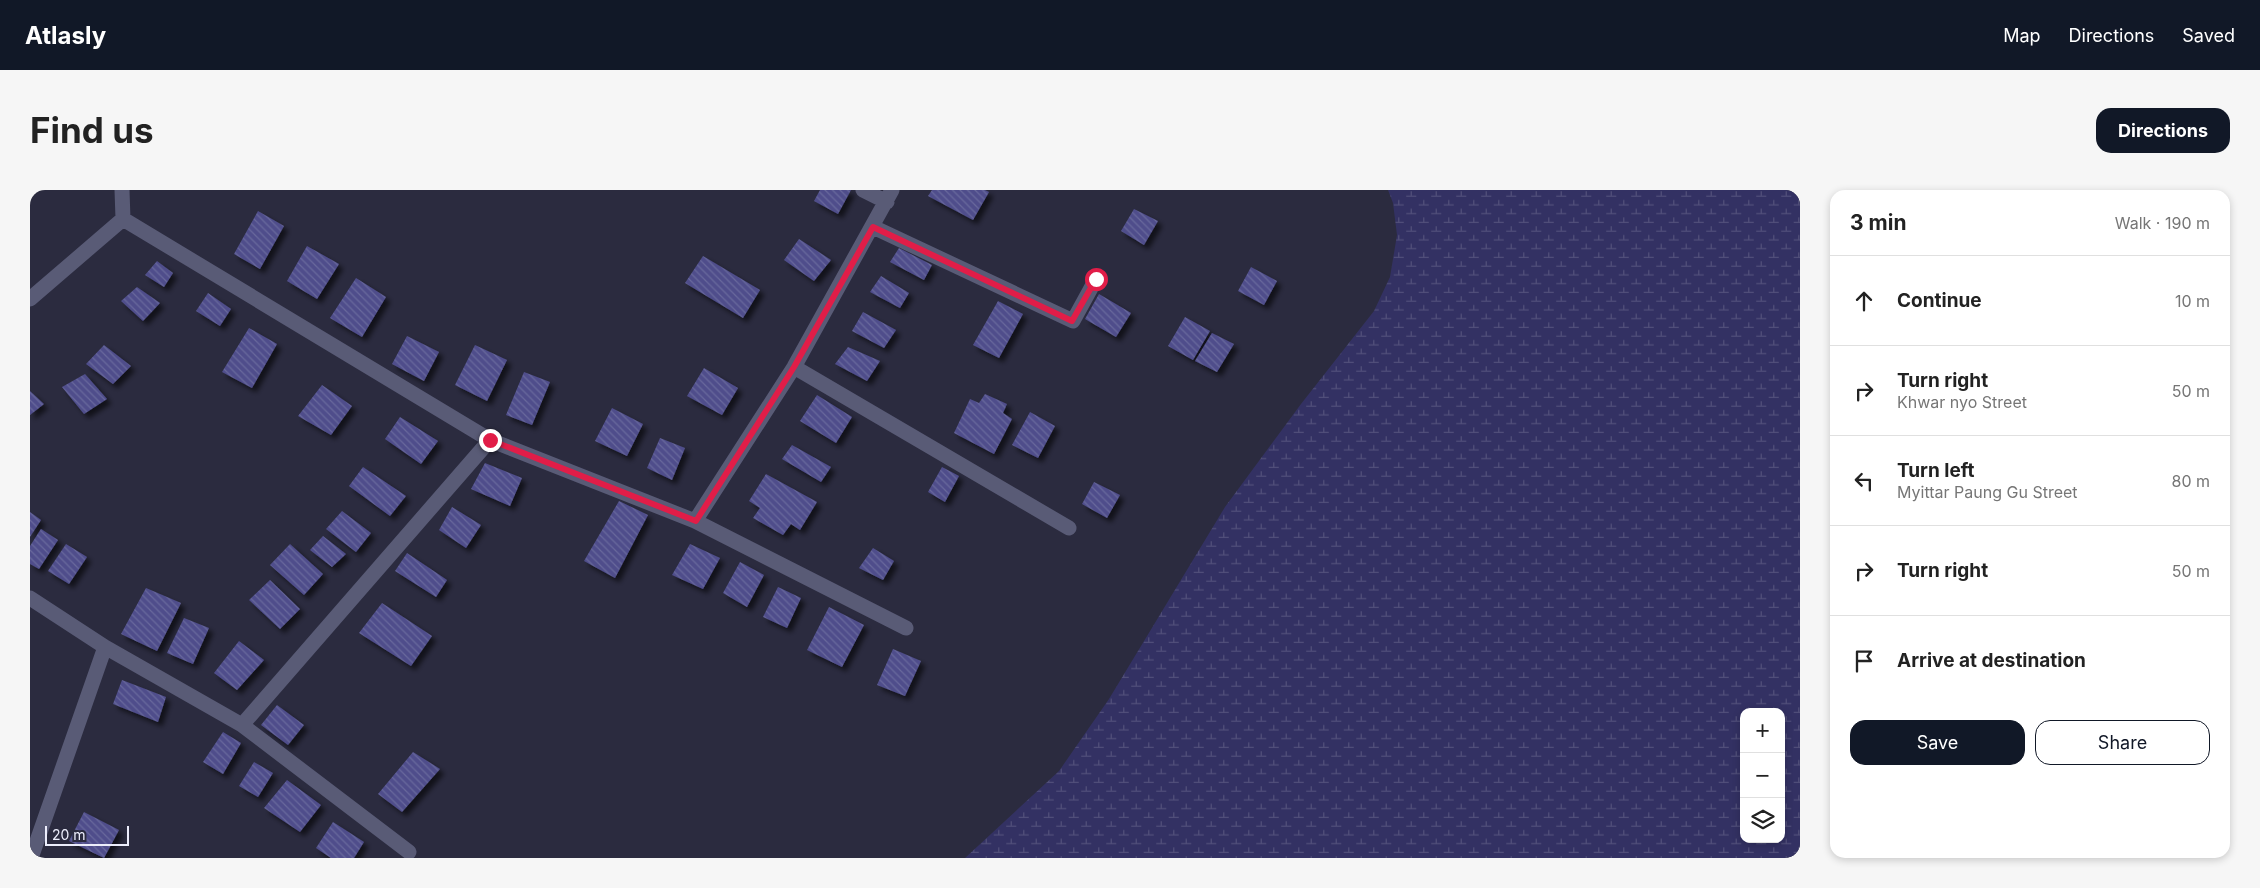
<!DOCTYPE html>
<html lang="en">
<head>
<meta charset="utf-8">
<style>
	:root { --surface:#fff; --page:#f6f6f6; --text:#222; --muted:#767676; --line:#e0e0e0; --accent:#111827 }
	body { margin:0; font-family:Inter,sans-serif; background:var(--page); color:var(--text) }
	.controls { position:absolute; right:15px; bottom:15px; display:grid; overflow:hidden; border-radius:10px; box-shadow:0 2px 8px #0003 }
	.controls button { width:45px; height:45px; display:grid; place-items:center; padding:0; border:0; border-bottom:1px solid var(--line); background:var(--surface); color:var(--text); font:25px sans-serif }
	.scale { position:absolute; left:15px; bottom:12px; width:84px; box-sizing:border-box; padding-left:5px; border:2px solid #ecedfb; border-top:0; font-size:14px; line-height:18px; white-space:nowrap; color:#ecedfb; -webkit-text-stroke:4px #2b2b3f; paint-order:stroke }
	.stop { position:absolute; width:15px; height:15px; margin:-11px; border:4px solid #e11d48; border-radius:50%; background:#fff }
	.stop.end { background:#e11d48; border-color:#fff; box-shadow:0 1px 5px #0008 }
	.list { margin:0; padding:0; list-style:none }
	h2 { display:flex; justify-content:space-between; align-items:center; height:65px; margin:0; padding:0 20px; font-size:21px }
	h2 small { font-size:16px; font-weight:400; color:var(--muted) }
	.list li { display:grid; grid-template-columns:32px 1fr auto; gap:15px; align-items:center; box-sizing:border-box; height:90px; padding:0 20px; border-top:1px solid var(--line) }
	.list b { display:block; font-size:19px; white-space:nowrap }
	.list p { margin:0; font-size:16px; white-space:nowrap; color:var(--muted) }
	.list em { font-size:16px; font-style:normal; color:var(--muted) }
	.actions { display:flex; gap:10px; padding:15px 20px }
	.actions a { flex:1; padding:11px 0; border:1px solid var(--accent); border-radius:15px; text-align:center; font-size:18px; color:var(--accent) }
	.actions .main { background:var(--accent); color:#fff }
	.icon { flex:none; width:28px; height:28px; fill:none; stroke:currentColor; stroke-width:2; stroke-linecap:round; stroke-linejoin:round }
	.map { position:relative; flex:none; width:1770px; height:668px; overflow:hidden; border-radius:15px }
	header { display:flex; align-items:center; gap:30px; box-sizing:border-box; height:70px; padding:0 25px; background:var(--accent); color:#fff }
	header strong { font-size:24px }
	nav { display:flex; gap:28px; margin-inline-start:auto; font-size:18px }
	.intro { display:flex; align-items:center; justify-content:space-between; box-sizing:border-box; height:120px; padding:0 30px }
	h1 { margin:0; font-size:35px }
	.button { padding:12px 22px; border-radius:15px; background:var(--accent); color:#fff; font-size:18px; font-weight:700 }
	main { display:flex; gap:30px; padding:0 30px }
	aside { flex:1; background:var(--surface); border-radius:15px; box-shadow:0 2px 8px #0003 }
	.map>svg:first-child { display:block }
	.wetland { fill:url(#wetland-marsh); fill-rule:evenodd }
	.building { fill:url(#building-back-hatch); filter:url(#shadow) }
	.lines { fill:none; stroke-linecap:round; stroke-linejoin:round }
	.street { stroke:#595b76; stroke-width:15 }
	.route { stroke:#e11d48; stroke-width:6 }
</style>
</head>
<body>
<header>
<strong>Atlasly</strong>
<nav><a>Map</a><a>Directions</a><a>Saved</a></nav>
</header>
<div class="intro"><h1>Find us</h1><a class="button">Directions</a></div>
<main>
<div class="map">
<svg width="1770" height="668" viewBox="0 0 1770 668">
	<defs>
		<pattern id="wetland-marsh" width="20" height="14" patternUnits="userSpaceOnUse" patternTransform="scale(1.25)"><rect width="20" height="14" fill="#333163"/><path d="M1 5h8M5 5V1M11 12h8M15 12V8" fill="none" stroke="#514f7a"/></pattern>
		<pattern id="building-back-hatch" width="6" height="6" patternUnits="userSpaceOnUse" patternTransform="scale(1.25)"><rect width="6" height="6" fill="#4f4e8b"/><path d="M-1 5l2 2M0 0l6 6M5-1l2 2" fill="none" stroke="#68689c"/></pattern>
		<filter id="shadow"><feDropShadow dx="4.5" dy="4.5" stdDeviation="2.5" flood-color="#0009"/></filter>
	</defs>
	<rect width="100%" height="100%" fill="#2b2b3f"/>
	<path class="wetland" d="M1358,0H1770V668H935L1029,581L1079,509L1195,317L1271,214L1344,121L1360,87L1367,45L1363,13ZM1714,522H1751V649H1714Z"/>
	<path class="building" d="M790,0H821L808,24L784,11Z
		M902,0H955L959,2L943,30L898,6Z
		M1104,19L1128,31L1114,55L1091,41Z
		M228,21L254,36L230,79L204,64Z
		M769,49L801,70L784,91L754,70Z
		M277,56L309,74L287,109L257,91Z
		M869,58L902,75L894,90L860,72Z
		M673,66L730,100L713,128L655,93Z
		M127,71L143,83L134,97L115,85Z
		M1221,77L1247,91L1234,115L1208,101Z
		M851,86L879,103L870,118L840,102Z
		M326,88L356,107L332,147L300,128Z
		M107,97L130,113L113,131L91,111Z
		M178,103L201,119L190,136L166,121Z
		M1069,104L1101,123L1086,147L1055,129Z
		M968,111L993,124L969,168L943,155Z
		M833,122L866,140L854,158L822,141Z
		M1155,127L1180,141L1163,170L1138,156Z
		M219,138L247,154L222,198L192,182Z
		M1182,143L1204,154L1187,182L1165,171Z
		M377,146L409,162L394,191L362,174Z
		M74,155L101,176L83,194L56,174Z
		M445,155L477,170L457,211L425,195Z
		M818,157L850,171L837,191L805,174Z
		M674,178L708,198L692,225L657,206Z
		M494,182L520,192L502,235L476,225Z
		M55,184L77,209L54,224L32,197Z
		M292,195L322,216L301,245L268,226Z
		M0,201L14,214L0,225Z
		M955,204L977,214L973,223L982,229L964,264L924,243L940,209L949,213Z
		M787,205L822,227L806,253L770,231Z
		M582,218L613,234L597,266L565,251Z
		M1000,222L1025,236L1008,268L982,255Z
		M370,227L408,251L391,274L355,249Z
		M630,248L655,258L642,290L617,278Z
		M762,255L801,277L791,292L752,269Z
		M455,273L492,288L480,316L441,299Z
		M333,277L376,306L360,326L319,296Z
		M912,277L929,286L915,312L898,302Z
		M736,284L787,312L770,340L761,334L753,345L723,328L730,318L719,311Z
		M1064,292L1090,305L1077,328L1052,314Z
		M589,311L618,325L585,388L554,371Z
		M422,317L451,335L436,358L409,340Z
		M312,321L341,343L326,362L296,339Z
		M0,322L11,330L0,347Z
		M11,339L28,350L9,379L0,374V356Z
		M293,346L316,364L302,377L280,360Z
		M36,354L57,367L39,394L18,381Z
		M260,354L293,384L274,405L240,375Z
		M660,354L690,368L673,399L642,385Z
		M843,358L864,371L853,390L829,378Z
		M377,363L417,390L406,407L365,381Z
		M710,372L734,385L717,417L693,403Z
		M240,390L270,419L250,439L219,410Z
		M748,397L771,408L757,438L733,427Z
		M116,398L151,413L127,461L91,444Z
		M352,413L402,446L381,476L329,443Z
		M799,417L834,435L812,477L777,460Z
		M154,428L179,438L163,474L137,463Z
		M209,451L234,470L207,500L184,483Z
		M863,459L891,471L875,506L847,495Z
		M92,490L136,507L128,532L83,514Z
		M247,515L274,535L258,555L231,535Z
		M193,542L211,553L193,584L173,572Z
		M383,562L410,579L372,622L348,604Z
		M224,572L243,583L228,607L209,596Z
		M257,590L291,615L270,642L234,618Z
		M54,622L89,640L74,668L39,651Z
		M303,632L334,652L324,668H301L286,658Z"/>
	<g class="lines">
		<path class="street" d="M833,0L857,12
			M93,29L460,250L665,331L876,438
			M843,37L1043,131L1066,89
			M0,109L93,29L92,0
			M764,177L1039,338
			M665,331L764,177L862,0
			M0,408L75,457L212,535L379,662
			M212,535L460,250
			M1,668L75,457"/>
	</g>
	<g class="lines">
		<path class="route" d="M460,250L666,331L764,177L843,37L1042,131L1066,89"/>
	</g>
</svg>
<div class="controls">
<button>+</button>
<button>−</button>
<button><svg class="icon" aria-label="layers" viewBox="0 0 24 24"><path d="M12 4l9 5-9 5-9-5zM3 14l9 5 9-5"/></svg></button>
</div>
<div class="scale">20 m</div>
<div class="stop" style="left:1066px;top:89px"></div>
<div class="stop end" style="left:460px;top:250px"></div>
</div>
<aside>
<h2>3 min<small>Walk · 190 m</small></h2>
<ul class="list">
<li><svg class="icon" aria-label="ahead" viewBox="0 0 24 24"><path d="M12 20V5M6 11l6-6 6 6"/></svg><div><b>Continue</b></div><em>10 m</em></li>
<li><svg class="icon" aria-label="right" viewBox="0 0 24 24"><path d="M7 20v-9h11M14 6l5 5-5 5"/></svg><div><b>Turn right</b><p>Khwar nyo Street</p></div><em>50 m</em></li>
<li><svg class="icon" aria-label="left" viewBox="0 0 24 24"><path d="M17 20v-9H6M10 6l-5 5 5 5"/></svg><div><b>Turn left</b><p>Myittar Paung Gu Street</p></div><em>80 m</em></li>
<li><svg class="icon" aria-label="right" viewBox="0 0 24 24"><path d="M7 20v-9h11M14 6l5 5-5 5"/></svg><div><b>Turn right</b></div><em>50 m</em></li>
<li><svg class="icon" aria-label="arrive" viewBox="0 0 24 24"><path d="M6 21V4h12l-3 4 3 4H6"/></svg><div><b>Arrive at destination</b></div></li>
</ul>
<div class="actions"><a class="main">Save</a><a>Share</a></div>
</aside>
</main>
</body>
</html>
